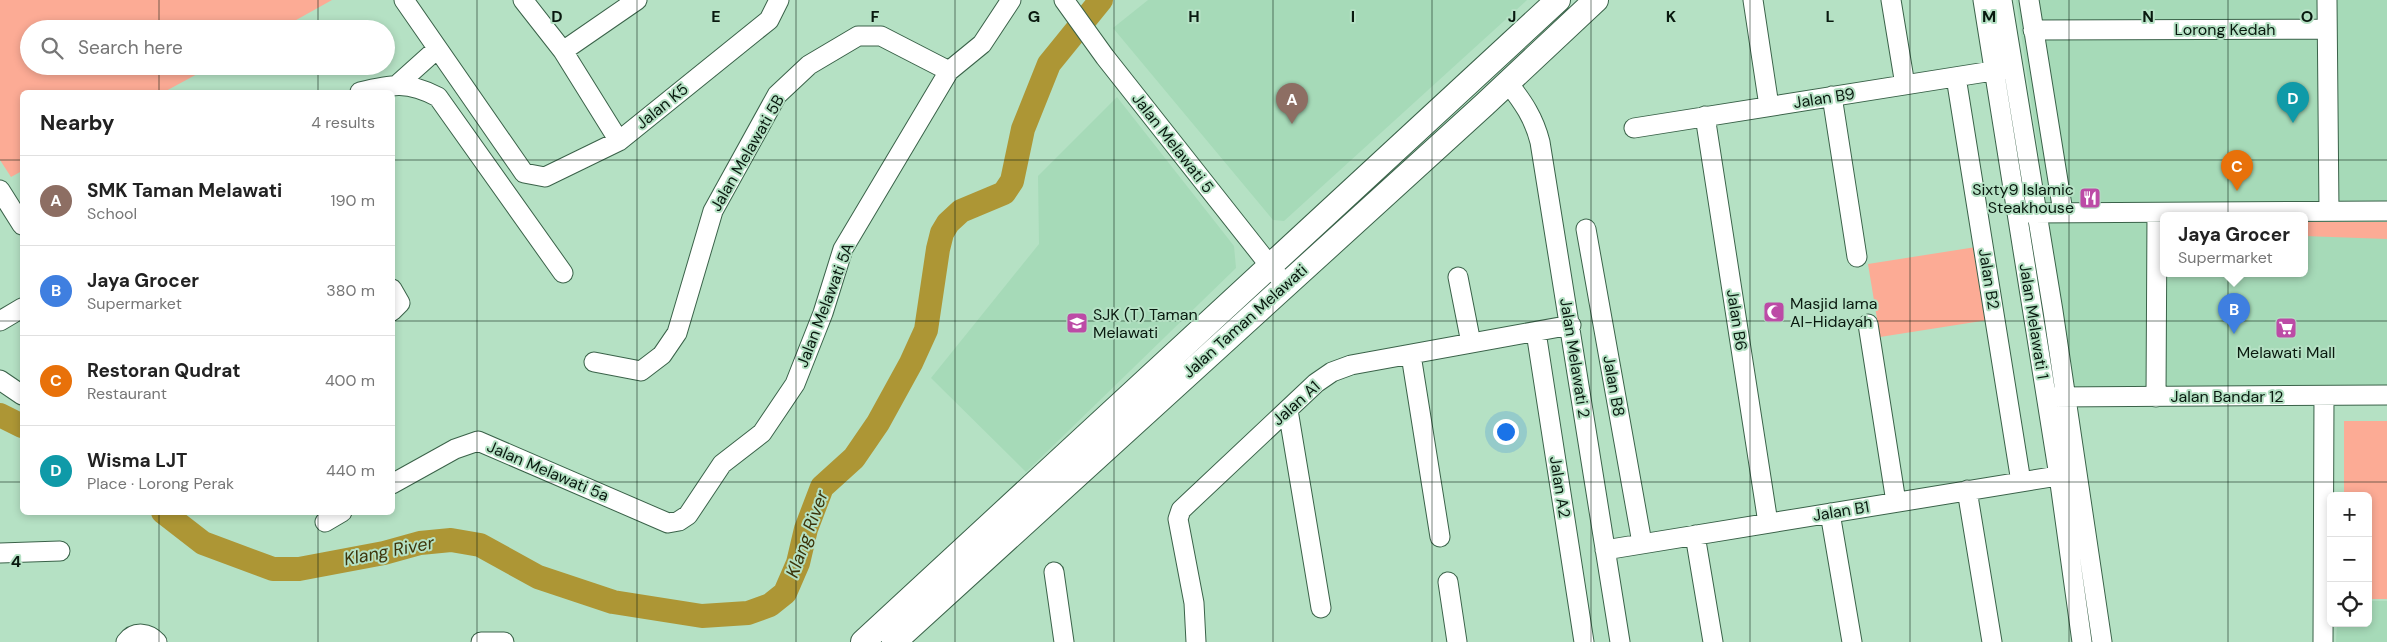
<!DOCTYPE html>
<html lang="en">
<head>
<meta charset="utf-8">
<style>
	:root { --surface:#fff; --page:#f6f6f6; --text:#222; --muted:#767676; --line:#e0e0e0; --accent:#b45309 }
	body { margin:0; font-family:"DM Sans",sans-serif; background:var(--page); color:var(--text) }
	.controls { position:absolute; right:15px; bottom:15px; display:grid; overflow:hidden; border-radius:8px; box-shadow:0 2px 8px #0003 }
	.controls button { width:45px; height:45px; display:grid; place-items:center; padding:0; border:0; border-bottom:1px solid var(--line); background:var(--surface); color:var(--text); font:25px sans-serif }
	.you { position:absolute; left:1505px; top:431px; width:18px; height:18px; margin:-12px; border:4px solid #fff; border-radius:50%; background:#1a73e8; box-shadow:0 0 0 8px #1a73e833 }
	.badge { display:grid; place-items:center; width:32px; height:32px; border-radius:50%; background:var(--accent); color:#fff; font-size:16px; font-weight:700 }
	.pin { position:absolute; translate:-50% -41px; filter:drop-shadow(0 1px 2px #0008) }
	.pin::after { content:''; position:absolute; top:26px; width:18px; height:15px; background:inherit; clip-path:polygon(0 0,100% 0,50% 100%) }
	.popup { position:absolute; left:2160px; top:212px; width:148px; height:65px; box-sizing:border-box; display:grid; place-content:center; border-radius:8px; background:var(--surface); filter:drop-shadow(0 1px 4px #0005); font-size:16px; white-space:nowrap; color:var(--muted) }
	.popup b { font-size:19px; color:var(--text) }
	.popup::after { content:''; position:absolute; left:50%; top:100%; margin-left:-10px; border:10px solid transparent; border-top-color:var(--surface) }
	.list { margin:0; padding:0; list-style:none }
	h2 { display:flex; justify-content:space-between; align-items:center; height:65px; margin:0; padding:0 20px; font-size:21px }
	h2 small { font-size:16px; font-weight:400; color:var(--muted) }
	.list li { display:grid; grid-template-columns:32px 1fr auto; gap:15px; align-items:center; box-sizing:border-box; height:90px; padding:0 20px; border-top:1px solid var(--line) }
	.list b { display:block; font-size:19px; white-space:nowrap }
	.list p { margin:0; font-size:16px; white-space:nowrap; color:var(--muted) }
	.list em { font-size:16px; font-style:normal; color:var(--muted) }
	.icon { flex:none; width:28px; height:28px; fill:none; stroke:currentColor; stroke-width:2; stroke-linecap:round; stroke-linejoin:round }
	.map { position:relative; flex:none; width:2387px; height:642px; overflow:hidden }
	.search { position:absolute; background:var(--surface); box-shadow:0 2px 8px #0003; left:20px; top:20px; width:375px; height:55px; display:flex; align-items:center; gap:12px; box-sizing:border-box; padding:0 18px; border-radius:28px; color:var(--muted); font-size:19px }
	.panel { position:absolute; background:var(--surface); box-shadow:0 2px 8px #0003; left:20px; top:90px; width:375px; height:425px; border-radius:8px }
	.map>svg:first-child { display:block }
	.built { fill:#a6dab8; fill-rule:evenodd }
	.green { fill:#fcab95 }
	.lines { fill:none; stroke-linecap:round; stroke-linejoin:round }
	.river { stroke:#ad9635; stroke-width:24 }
	.minor-casing { stroke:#3a6249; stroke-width:21 }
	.major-casing { stroke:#3a6249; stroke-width:26 }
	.minor { stroke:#fff; stroke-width:19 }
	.major { stroke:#fff; stroke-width:24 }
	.grid { fill:none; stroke:#09190f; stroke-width:1; stroke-opacity:0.55 }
	.labels { text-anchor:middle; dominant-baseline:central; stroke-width:4; stroke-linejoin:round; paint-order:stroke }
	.street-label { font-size:16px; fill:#09190f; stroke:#b5e1c4 }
	.poi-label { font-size:16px; fill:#09190f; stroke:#b5e1c4; text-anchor:start }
	.water-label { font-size:18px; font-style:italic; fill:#3c3309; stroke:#b5e1c4 }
	.grid-label { font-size:16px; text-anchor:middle; font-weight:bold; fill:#09190f; stroke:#b5e1c4; stroke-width:4; stroke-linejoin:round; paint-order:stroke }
</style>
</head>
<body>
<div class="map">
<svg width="2387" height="642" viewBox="0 0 2387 642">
	<rect width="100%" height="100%" fill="#b5e1c4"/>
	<path class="built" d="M1148,0H1527L1284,221L1273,220L1113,28Z
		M2016,0H2387V405H2076ZM2164,215H2304V273H2164Z
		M1117,97L1234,246L1236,268L1026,472L931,378L1039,244L1038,176Z
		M2368,601H2387V642H2336L2337,623H2368Z"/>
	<path class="green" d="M0,0H332L280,29H29V66H212L164,92H22V171L11,177L0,160Z
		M2304,222H2387V239L2304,236Z
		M1976,247L1988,320L1880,337L1868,264Z
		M2344,421H2387V599H2368V496H2344Z"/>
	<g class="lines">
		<path class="river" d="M0,415L22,426
			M163,512L203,543L273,569H299L384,553L420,543L451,540L480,545L538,577L613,602L702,616L748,613L770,605L785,593L798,563L806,529L822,487L854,458L878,423L911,363L926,330L938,249L942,233L948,223L961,211L1004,193L1012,181L1023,129L1049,64L1101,0"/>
		<g class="minor-casing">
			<path id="minor" d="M404,0L524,173L545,177L619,141L769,20L779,0
				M523,0L563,51L619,141
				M1064,0L1105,57L1278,276
				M1753,0L1769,106
				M1891,0L1905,85
				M1983,0L2059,476L2082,642
				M2002,0L2053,311L2102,642
				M2029,0L2063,212
				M2327,0L2329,211
				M2033,30L2327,29
				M563,51L637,0
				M1956,77L2021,482
				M1508,83C1523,102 1534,118 1540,142L1620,642
				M398,84L437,49
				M360,92C392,84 408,81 438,97L563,273
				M1832,96L1857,257
				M1705,116L1768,523
				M1634,128L2005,69
				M0,190L22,225
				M2026,213L2387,211
				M1586,229L1642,543
				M1458,277L1471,343
				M392,289L400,303L392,311
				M0,321L22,308
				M1868,324L1896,502
				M1536,332L1584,642
				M1411,355L1440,537
				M594,362L641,371L662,355L677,333L713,211L777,95L809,65L858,36H881L949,71
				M0,380L22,395
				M2053,397L2387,395
				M2156,397L2157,214
				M1288,410L1321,608
				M392,484L455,449L478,441L668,523L679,521L688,515L722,464L762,433L795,384L823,313L843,249L949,71L982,44L1011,0
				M1967,490L1992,642
				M1830,513L1852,642
				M325,522L342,512
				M1695,535L1713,642
				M1605,550L2070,474
				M0,553L60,551
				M1054,572L1064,642
				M1448,582L1457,642
				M126,642C135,630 149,633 157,642
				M481,642H504
				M1196,642L1194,603L1178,519L1181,510L1316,383L1332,372L1351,365L1571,325
				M2323,642L2324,396"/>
		</g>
		<g class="major-casing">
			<path id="major" d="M863,642L1558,0
				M894,642L1484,105L1596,0"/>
		</g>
		<use href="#minor" class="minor"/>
		<use href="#major" class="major"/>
	</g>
	<path class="grid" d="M159,0V29M318,0V29M477,0V642M637,0V642M796,0V642M955,0V642M1114,0V642M1273,0V642M1432,0V642M1591,0V642M1750,0V642M1910,0V642M2069,0V642M2228,0V642M159,66V92M318,66V92M0,160H22M392,160H2387M0,321H22M392,321H2387M0,482H22M392,482H2387M159,512V642M318,512V642"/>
	<defs>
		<g id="restaurant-square" transform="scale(1.125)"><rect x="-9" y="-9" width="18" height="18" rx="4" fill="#bc4ba6" stroke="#b5e1c4"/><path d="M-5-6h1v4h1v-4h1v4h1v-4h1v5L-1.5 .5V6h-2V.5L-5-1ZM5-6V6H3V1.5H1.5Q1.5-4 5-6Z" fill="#fff"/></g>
		<g id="mosque-square" transform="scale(1.125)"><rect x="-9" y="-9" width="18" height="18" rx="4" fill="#bc4ba6" stroke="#b5e1c4"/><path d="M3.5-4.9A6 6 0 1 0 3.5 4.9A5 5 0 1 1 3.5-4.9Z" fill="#fff"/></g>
		<g id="school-square" transform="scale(1.125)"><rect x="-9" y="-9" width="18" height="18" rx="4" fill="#bc4ba6" stroke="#b5e1c4"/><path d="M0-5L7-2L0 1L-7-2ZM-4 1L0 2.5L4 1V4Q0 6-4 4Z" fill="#fff"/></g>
		<g id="supermarket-square" transform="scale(1.125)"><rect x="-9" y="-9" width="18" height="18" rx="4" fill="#bc4ba6" stroke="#b5e1c4"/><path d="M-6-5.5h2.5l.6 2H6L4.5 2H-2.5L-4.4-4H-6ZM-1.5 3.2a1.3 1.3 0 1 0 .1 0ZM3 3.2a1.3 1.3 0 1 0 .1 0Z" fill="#fff"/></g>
	</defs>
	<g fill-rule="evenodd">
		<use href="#restaurant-square" x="2090" y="198"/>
		<use href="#mosque-square" x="1774" y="312"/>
		<use href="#school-square" x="1077" y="323"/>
		<use href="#supermarket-square" x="2286" y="328"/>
	</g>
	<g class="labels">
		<g class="street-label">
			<text x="2225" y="29">Lorong Kedah</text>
			<text transform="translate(1824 98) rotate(-9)">Jalan B9</text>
			<text transform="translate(662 106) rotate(-39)">Jalan K5</text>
			<text transform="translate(1173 143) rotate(52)">Jalan Melawati 5</text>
			<text transform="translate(747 153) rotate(-60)">Jalan Melawati 5B</text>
			<text transform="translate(1989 279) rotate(81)">Jalan B2</text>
			<text transform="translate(825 305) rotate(-69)">Jalan Melawati 5A</text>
			<text transform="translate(1737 320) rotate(81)">Jalan B6</text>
			<text transform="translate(1245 321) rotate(-42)">Jalan Taman Melawati</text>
			<text transform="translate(2034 321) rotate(81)">Jalan Melawati 1</text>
			<text transform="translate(1575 358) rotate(81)">Jalan Melawati 2</text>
			<text transform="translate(1614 386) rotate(80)">Jalan B8</text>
			<text x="2227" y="396">Jalan Bandar 12</text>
			<text transform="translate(1296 403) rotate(-42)">Jalan A1</text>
			<text transform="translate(548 471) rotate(23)">Jalan Melawati 5a</text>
			<text transform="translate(1560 487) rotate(81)">Jalan A2</text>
			<text transform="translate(1841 511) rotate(-9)">Jalan B1</text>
		</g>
		<g class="poi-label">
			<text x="2074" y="189" text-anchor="end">Sixty9 Islamic<tspan x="2074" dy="18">Steakhouse</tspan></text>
			<text x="1790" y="303">Masjid lama<tspan x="1790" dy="18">Al-Hidayah</tspan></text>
			<text x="1093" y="314">SJK (T) Taman<tspan x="1093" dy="18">Melawati</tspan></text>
			<text x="2286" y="352" text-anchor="middle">Melawati Mall</text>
		</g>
		<g class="water-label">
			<text transform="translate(807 534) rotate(-70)">Klang River</text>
			<text transform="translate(389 551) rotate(-11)">Klang River</text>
		</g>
	</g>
	<g class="grid-label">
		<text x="557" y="22">D</text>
		<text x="716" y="22">E</text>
		<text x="875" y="22">F</text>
		<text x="1034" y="22">G</text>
		<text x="1194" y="22">H</text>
		<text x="1353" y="22">I</text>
		<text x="1512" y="22">J</text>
		<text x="1671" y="22">K</text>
		<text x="1830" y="22">L</text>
		<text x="1989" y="22">M</text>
		<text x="2148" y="22">N</text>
		<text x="2307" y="22">O</text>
		<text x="16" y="567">4</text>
	</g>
</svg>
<div class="controls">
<button>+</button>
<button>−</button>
<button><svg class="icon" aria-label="locate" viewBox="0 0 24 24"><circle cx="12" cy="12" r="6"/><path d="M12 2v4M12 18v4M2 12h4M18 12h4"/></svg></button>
</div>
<div class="you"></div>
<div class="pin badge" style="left:1292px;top:124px;background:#8d6e63">A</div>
<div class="pin badge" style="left:2234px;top:334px;background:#3f7fe0">B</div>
<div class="popup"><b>Jaya Grocer</b>Supermarket</div>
<div class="pin badge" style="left:2237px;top:191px;background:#e8710a">C</div>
<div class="pin badge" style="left:2293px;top:123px;background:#0f9aa8">D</div>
<div class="search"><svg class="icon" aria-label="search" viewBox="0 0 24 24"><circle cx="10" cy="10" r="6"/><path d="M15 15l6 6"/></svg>Search here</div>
<section class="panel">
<h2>Nearby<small>4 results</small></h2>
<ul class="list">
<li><span class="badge" style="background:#8d6e63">A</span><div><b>SMK Taman Melawati</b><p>School</p></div><em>190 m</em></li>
<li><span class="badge" style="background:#3f7fe0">B</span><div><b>Jaya Grocer</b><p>Supermarket</p></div><em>380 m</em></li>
<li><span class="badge" style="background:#e8710a">C</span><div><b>Restoran Qudrat</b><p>Restaurant</p></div><em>400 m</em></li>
<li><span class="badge" style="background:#0f9aa8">D</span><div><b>Wisma LJT</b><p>Place · Lorong Perak</p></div><em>440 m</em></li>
</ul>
</section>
</div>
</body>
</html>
